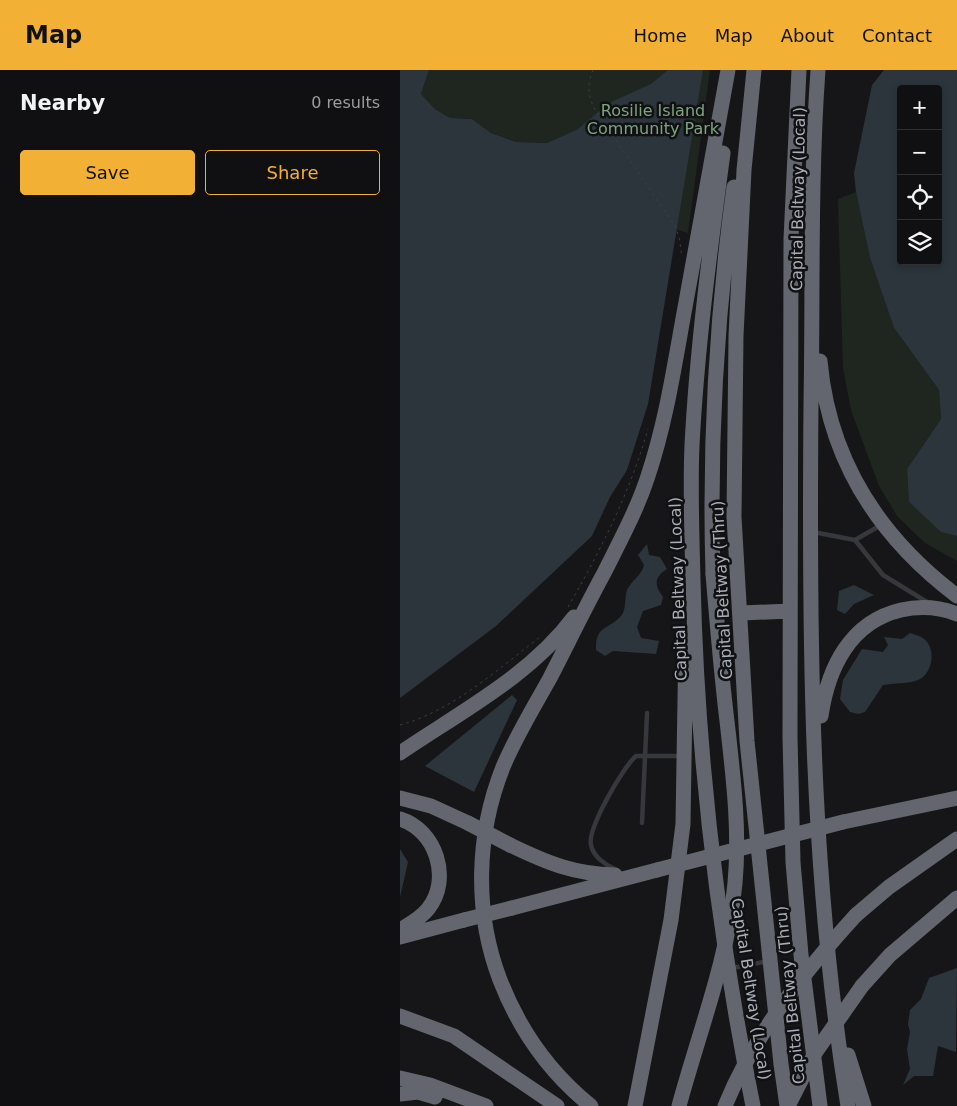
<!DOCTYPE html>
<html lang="en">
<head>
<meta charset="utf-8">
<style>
	:root { --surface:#101012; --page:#19191b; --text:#f1f3f6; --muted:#9c9d9f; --line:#303032; --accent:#f2b134 }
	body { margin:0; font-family:"DejaVu Sans",sans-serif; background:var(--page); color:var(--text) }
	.controls { position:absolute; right:15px; top:15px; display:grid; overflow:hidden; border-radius:5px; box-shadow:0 2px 8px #0003 }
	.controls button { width:45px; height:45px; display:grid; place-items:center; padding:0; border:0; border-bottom:1px solid var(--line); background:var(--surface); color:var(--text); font:25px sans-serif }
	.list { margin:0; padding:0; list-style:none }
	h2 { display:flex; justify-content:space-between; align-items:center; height:65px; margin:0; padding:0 20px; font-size:21px }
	h2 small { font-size:16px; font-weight:400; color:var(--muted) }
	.actions { display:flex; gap:10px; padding:15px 20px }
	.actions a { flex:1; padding:11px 0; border:1px solid var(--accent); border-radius:5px; text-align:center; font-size:18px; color:var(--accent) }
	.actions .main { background:var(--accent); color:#111 }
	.icon { flex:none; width:28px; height:28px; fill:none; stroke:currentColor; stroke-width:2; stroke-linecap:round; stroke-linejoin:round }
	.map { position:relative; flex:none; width:557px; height:1036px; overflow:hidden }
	header { display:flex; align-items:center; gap:30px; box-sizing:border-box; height:70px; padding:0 25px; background:var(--accent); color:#111 }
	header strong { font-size:24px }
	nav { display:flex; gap:28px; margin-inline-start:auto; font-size:18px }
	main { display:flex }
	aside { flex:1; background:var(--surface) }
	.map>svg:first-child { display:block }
	.green { fill:#1e261f }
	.water { fill:#2c353c; fill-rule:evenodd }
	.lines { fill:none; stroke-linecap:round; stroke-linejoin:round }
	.path { stroke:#3d3f44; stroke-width:1; stroke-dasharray:2.5 4; stroke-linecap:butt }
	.lane { stroke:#37383d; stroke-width:4.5 }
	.highway { stroke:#63666e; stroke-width:15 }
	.highway-bridge { stroke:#63666e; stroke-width:15 }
	.labels { text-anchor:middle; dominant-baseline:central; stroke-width:5; stroke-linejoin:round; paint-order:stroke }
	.park-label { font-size:16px; fill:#7fa381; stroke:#111113 }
	.street-label { font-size:16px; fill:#a8adb8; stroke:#111113 }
</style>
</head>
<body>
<header>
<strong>Map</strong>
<nav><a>Home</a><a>Map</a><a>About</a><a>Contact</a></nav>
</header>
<main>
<aside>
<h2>Nearby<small>0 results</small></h2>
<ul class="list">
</ul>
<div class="actions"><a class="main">Save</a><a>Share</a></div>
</aside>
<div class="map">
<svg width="557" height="1036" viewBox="0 0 557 1036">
	<rect width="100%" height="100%" fill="#161618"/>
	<path class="green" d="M29,0H310L288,163L270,158L178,59L147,73L116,72L91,63L72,49L50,48L35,39L21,24Z
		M456,122L470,188L494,258L539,320L541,349L507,399L509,432L541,461L557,466V491L525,473L497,446L479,416L451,340L443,298L438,129Z"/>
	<path class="water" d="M0,0H29L21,24L35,39L50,48L72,49L91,63L116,72L147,73L178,59L209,33L251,14L268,0H303L248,334L227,400L210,427L192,466L96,556L0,628Z
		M484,0H557V466L541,462L509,432L507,399L541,349L539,320L494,258L470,188L456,122L454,103L472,15ZM501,19H538V191H501Z
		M247,474L249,485L260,487L267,499C254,507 254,515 263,527L261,535L243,541L237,557L241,568L259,571L256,584L213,581L205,586L196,580C195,555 209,560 221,546C227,539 224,528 227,520C232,510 242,505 244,495L238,485Z
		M454,515L474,525L454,534L445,544L437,540L439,521Z
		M510,563C513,564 518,565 521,567C537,575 534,603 518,610C509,614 493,613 483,615L465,642L458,644L450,642L440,629L443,610L462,579L483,582L488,575L484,567L502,569Z
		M112,625L117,630L74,722L25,696Z
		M0,779L8,792L0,827Z
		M557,898L556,982L538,976L533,1006H514L503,1015L510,999L507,979L510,962L508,954L510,940L521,929L529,908Z"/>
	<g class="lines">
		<path class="path" d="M193,0C187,14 188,25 194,38L275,156L279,167L282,186
			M168,537C201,480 230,422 248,359
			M0,655C52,641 97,600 140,567"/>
		<path class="lane" d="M413,462L455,470L483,505L527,532
			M455,470L481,455
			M242,753L247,643
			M215,799C205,795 193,786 191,775C187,759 223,697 236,686H282
			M332,898L369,891"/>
		<path class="highway" d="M354,0L344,100L336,266L334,447L347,671L381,994L387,1036
			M399,0L391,169L390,667L393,792L401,885L420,1036
			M418,0C410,111 413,223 411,334C409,568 410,805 448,1036
			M323,83C310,180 297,278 292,375C290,420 292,466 293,510C297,687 318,863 353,1036
			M420,291C429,390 479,467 557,526
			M313,504C309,371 316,249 334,117
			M341,543L390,541
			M421,646C428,598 450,552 501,540C519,536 539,537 557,544
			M0,683C60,642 130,606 174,547
			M0,728L31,736L68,753
			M0,749C36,760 52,809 28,839C21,848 10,854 0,860
			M443,752L557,728
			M110,775C147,793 174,804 215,805
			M112,838L257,800
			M456,845L489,817L557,769
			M0,867L64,850
			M462,916L490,885L557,828
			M0,946L54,966L157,1036
			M448,985L464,1036
			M0,1008L30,1015L86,1036
			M0,1024L18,1022L35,1027
			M191,1036C150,1003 119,959 100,910C74,842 76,765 103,697C116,666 134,637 150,608C168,573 185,538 204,503C220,471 237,440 248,406C267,349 275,291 286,232C300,154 314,77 328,0
			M235,1036L271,850L283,754L286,568"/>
		<path class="highway-bridge" d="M68,753L110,775
			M257,800L443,752
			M64,850L112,838
			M279,1036C299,962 328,889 335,813C340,759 333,705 327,651C321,602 317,553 313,504
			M325,1036C355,963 404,902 456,845
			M388,1036L415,983L462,916"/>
	</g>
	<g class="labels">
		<g class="park-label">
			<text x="253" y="40">Rosilie Island<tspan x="253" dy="18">Community Park</tspan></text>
		</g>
		<g class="street-label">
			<text transform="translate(398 129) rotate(-89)">Capital Beltway (Local)</text>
			<text transform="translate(278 519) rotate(-92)">Capital Beltway (Local)</text>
			<text transform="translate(322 520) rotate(-93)">Capital Beltway (Thru)</text>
			<text transform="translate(351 919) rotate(81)">Capital Beltway (Local)</text>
			<text transform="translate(390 925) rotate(-96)">Capital Beltway (Thru)</text>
		</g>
	</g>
</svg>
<div class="controls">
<button>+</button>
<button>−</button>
<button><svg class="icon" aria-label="locate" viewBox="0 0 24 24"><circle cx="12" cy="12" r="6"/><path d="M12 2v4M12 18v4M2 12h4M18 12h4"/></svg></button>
<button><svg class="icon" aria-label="layers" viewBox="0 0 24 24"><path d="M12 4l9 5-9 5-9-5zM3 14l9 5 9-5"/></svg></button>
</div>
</div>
</main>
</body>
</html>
